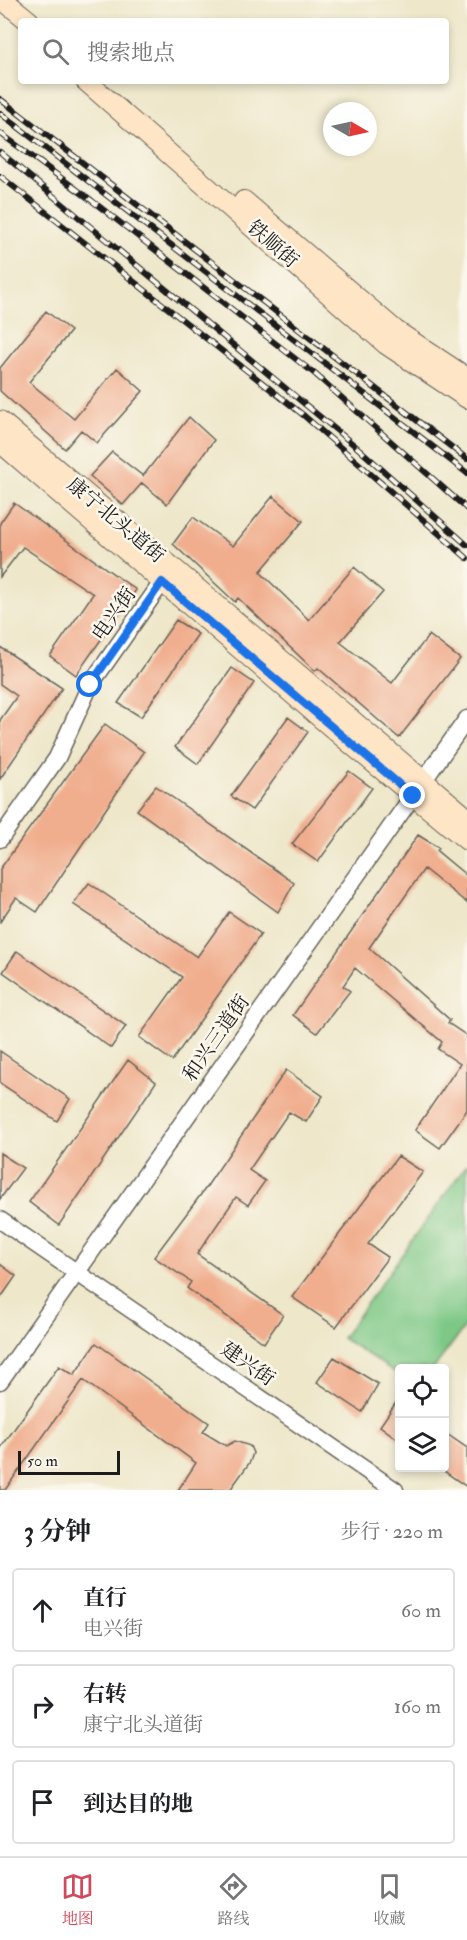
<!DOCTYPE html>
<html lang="zh">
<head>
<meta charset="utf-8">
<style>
	:root { --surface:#fff; --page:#f2f2f2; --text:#202124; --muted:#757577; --line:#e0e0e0; --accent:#d1495b }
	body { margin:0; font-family:"IM FELL Double Pica","Noto Serif SC",serif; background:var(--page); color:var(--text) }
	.controls { position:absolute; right:18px; bottom:18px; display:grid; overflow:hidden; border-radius:6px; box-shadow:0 3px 9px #0003 }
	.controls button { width:54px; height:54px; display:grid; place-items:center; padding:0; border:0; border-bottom:2px solid var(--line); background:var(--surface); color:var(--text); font:30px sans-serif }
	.compass { position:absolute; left:323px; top:102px; width:54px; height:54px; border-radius:50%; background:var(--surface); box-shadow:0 3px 9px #0003; rotate:99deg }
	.scale { position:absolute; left:18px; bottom:15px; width:102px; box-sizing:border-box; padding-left:6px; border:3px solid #1c1c1c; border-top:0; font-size:16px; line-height:21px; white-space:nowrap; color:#1c1c1c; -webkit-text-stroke:4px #fbf7ec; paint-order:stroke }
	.stop { position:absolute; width:18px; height:18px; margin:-14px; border:4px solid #1a73e8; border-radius:50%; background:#fff }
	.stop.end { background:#1a73e8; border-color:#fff; box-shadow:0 2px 6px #0008 }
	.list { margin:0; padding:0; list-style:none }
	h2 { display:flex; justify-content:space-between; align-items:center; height:78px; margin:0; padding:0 24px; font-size:26px }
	h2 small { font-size:20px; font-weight:400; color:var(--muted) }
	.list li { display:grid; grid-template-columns:39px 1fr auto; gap:18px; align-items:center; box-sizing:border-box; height:84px; margin:0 12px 12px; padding:0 12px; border:2px solid var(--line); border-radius:6px }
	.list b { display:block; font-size:22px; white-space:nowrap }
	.list p { margin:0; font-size:20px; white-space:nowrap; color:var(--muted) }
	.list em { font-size:20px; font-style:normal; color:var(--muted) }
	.icon { flex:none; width:33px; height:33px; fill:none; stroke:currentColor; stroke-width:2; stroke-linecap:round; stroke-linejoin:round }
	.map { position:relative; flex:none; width:467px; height:1490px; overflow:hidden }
	.search { position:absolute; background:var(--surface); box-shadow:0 3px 9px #0003; left:18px; right:18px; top:18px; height:66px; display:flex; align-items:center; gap:15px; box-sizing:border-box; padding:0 21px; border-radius:6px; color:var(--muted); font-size:22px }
	.sheet { height:366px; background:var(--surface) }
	nav { display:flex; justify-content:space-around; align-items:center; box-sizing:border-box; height:84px; border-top:2px solid var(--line); background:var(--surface); font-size:16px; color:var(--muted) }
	nav a { display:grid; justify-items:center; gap:3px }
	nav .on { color:var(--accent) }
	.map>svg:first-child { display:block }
	.green { fill:#7dc885; stroke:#4c7250; stroke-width:1.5 }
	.building { fill:#f0ae8e }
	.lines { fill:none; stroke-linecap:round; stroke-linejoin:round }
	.tertiary-casing { stroke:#666359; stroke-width:19 }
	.secondary-casing { stroke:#666359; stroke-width:22 }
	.tertiary { stroke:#fff; stroke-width:16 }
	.secondary { stroke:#fde5c5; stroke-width:20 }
	.rail-casing { stroke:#1c1c1c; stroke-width:6 }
	.rail { stroke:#fbf7ec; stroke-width:4; stroke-dasharray:11; stroke-linecap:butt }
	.route { stroke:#1a73e8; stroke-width:8 }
	.labels { text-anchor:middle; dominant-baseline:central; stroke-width:5; stroke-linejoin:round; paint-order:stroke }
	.street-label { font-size:20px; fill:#1c1c1c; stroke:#fbf7ec }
</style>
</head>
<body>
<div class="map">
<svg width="467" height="1490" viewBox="0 0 467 1490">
	<rect width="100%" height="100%" fill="#fbf7ec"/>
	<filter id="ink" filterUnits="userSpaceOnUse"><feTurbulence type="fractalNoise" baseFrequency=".0167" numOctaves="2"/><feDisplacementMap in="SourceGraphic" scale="12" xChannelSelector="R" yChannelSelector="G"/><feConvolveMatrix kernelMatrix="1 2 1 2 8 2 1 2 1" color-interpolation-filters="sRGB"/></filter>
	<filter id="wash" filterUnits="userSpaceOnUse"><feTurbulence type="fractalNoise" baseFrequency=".008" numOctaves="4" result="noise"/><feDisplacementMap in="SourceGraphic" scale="24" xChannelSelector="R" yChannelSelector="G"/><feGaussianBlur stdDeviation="1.35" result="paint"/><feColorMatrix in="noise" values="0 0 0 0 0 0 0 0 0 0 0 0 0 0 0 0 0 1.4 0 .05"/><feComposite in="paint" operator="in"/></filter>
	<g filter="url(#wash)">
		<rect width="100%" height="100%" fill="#eee7ca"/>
		<path class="green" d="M467,1164V1324L434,1368H400L399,1375L342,1338Z"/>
		<g id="blocks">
			<path class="building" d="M46,311L71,331L29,382L74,419L117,368L143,391L97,443L81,430L65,449L0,391V368Z
				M189,417L214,440L167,504L142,483L123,505L90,476L112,452L143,476Z
				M273,496L303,521L260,572L309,620L354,567L383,592L340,642L392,683L429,635L460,659L399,738L318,668L315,671L238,598L235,602L173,544L193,517L233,546Z
				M14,503L136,590L76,675L50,656L93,594L23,547L0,577V523Z
				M176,620L198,634L141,717L118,703Z
				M0,647L62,688L0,779V720L17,696L0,684Z
				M232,668L254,683L198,764L175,747Z
				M288,717L308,732L252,810L231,796Z
				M105,724L144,752L37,912L16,898L0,922V869Z
				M349,771L372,788L318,862L292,844Z
				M156,786L294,883L278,912L137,810Z
				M418,835L439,848L437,851L467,876V903L424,869L369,948L450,1020L448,1023L467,1036V1110L440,1148L415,1130L460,1064L438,1049L442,1042L355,968L343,986L350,991L317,1033L293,1015Z
				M89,883L197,957L229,912L261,934L172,1061L139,1037L182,977L73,904Z
				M17,951L126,1026L111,1048L3,972Z
				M0,1051L70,1099L57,1121L0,1083Z
				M128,1060L156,1082L59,1225L29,1202Z
				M286,1070L323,1096L306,1122L289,1112L249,1170L265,1181L248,1205L236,1197L197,1254L283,1315L264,1343L187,1288L191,1282L154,1257L205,1189Z
				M0,1153L23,1168L0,1199Z
				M398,1156L423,1172L368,1244L388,1257L336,1327L292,1297Z
				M0,1264L16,1276L0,1299Z
				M96,1343L209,1423L203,1432L226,1446L235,1441L250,1446L253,1453L250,1462L230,1490H178L196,1463L83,1380L5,1490H0V1449L59,1366L74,1375Z
				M334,1357L378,1384L362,1412L317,1382Z
				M399,1398V1440L380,1426Z
				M444,1432L467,1448V1487L444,1471Z"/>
		</g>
	</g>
	<g filter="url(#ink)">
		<use href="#blocks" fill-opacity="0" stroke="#666359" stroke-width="1.5"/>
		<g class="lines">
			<g class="tertiary-casing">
				<path id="tertiary" d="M0,839L57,758L90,685L170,571
					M0,1220L395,1490
					M0,1381L467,719"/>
			</g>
			<g class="secondary-casing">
				<path id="secondary" d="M3,0L29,21
					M86,81L386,344L467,398
					M244,201L396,331L467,378
					M0,421L467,818
					M0,442L344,738L467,840"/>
			</g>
			<use href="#tertiary" class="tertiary"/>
			<use href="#secondary" class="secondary"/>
			<g class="rail-casing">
				<path id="rail" d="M0,99L467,459
					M0,113L467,473
					M0,133L91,200L315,374L467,509
					M0,152L359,449L467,545
					M0,176L302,414L467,558"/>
			</g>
			<use href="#rail" class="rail"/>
		</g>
	</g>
	<g class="lines" filter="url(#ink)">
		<path class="route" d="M90,685L162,582L413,796"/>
	</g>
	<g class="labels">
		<g class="street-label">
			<text transform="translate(273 244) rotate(41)">铁顺街</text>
			<text transform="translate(116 520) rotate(40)">康宁北头道街</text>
			<text transform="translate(114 614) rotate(-55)">电兴街</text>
			<text transform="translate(216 1038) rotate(-55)">和兴三道街</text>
			<text transform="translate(248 1364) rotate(35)">建兴街</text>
		</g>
	</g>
</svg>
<div class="controls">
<button><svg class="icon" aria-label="locate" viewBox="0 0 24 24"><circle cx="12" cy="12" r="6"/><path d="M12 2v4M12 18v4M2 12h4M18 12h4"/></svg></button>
<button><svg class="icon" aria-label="layers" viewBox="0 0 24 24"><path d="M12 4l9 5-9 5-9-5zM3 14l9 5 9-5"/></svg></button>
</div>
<svg class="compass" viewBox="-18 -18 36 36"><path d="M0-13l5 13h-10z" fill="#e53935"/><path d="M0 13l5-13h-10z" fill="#757577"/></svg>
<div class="scale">50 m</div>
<div class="stop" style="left:90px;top:685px"></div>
<div class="stop end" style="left:413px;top:796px"></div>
<div class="search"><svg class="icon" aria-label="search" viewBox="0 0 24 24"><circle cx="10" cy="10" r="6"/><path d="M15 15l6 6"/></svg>搜索地点</div>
</div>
<section class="sheet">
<h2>3 分钟<small>步行 · 220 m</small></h2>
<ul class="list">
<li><svg class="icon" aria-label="ahead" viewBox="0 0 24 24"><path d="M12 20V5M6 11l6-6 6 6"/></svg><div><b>直行</b><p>电兴街</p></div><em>60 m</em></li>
<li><svg class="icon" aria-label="right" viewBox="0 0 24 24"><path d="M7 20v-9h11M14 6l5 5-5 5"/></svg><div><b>右转</b><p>康宁北头道街</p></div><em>160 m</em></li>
<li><svg class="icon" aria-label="arrive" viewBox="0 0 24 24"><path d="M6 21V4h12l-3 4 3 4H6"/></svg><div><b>到达目的地</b></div></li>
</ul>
</section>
<nav>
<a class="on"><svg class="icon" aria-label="map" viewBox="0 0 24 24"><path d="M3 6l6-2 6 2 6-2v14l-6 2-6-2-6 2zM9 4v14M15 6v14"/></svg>地图</a>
<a><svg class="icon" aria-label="directions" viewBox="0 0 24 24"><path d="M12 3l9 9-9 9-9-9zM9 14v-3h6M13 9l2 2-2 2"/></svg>路线</a>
<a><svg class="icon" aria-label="saved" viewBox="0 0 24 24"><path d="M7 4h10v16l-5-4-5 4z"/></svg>收藏</a>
</nav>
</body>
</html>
